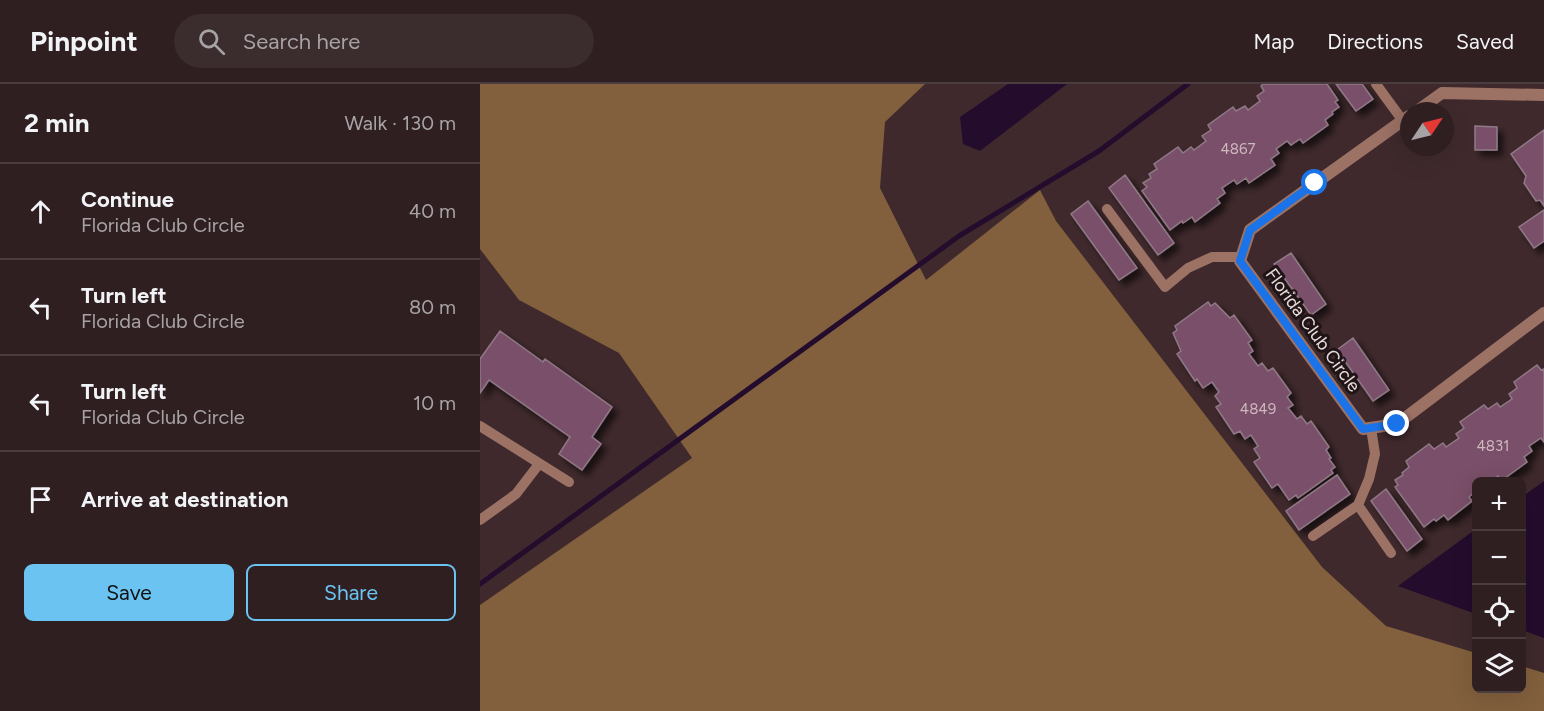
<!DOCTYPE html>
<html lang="en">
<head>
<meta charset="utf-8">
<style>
	:root { --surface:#2f1f21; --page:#3b2c2e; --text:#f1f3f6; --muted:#a7a2a5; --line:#4a3d3f; --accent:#6ac3f1 }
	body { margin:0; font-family:Figtree,sans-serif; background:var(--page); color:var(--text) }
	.controls { position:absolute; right:18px; bottom:18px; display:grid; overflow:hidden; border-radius:9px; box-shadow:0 6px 24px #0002 }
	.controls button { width:54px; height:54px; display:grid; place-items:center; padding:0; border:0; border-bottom:2px solid var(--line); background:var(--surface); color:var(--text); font:30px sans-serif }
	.compass { position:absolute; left:920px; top:18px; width:54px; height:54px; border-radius:50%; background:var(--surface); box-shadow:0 6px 24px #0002; rotate:55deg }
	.stop { position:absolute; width:18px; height:18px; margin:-14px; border:4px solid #1a73e8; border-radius:50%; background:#fff }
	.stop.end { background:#1a73e8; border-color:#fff; box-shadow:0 2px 6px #0008 }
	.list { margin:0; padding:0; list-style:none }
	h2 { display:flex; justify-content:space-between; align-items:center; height:78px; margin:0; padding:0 24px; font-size:26px }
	h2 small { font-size:20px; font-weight:400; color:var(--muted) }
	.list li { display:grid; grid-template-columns:39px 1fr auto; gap:18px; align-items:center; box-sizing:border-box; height:96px; padding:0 24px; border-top:2px solid var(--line) }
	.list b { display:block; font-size:22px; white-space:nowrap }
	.list p { margin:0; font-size:20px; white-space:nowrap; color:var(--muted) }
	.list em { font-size:20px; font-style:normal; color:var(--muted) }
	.actions { display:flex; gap:12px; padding:18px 24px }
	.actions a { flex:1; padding:14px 0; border:2px solid var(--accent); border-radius:9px; text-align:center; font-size:21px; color:var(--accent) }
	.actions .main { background:var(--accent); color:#111 }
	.icon { flex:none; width:33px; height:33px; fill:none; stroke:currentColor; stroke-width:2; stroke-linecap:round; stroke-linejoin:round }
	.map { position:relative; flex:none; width:1064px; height:627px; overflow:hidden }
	header { display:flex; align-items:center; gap:36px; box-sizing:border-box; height:84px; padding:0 30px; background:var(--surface); border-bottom:2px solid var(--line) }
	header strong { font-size:28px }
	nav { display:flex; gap:33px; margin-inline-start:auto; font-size:21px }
	.search { width:420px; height:54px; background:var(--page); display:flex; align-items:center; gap:15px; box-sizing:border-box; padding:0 21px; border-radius:33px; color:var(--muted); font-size:22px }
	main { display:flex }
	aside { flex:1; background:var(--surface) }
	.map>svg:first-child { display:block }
	.forest { fill:#82603d }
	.water { fill:#240c2d }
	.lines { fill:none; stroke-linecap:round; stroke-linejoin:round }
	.stream { stroke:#240c2d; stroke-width:5 }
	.building { fill:#7a5069; stroke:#8f7986; stroke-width:1.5; filter:url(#shadow) }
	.service { stroke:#9c7265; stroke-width:10 }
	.minor { stroke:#9c7265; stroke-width:12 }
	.route { stroke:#1a73e8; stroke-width:8 }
	.labels { text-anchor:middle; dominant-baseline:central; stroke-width:6; stroke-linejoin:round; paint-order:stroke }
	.number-label { font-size:15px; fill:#cdb8be }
	.street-label { font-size:18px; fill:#e9dadb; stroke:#1f1516 }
</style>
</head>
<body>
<header>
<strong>Pinpoint</strong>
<div class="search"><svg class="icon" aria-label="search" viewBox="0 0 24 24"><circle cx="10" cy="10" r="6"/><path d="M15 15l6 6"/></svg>Search here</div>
<nav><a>Map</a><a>Directions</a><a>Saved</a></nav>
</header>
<main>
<aside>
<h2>2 min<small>Walk · 130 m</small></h2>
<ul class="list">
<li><svg class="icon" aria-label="ahead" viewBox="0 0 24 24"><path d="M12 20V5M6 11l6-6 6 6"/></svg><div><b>Continue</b><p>Florida Club Circle</p></div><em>40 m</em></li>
<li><svg class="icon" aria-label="left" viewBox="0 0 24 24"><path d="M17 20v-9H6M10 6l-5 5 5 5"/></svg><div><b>Turn left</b><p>Florida Club Circle</p></div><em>80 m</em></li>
<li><svg class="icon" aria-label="left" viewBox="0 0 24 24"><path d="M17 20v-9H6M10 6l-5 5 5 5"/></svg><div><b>Turn left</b><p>Florida Club Circle</p></div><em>10 m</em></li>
<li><svg class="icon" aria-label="arrive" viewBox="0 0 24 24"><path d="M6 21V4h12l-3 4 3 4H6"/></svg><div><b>Arrive at destination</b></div></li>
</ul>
<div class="actions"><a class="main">Save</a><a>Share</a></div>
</aside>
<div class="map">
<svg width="1064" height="627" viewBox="0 0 1064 627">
	<defs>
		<filter id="shadow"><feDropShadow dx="5.5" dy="5.5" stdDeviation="3" flood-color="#0009"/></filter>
	</defs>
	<rect width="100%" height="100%" fill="#3f292c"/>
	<path class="forest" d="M0,0H445L405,38L400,104L446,196L560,106L576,137L842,483L906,542L996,569V604H1042V582L1064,589V627H0V521L212,374L139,269L39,216L0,165Z"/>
	<path class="water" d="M528,0H587L500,67L483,60L480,33Z
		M1064,397V554L1042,546V413Z
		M996,445V530L918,502Z"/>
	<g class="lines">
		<path class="stream" d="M0,500L479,152L619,67L708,0"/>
	</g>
	<path class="building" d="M783,0H847L858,16L855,18L859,23L852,28L853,30L845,36L848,41L823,59L820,55L811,61L807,57L796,65L799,69L791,75L795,81L769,99L766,94L757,100L754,96L742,104L745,109L737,115L740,119L715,138L712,133L703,139L702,137L690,146L662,107L667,103L663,99L671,94L669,90L677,85L674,80L698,63L703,69L711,63L714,66L726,57L722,52L731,46L728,41L753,23L756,27L765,22L768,26L780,17L777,12L784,7L781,2Z
		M856,0H882L893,15L876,27Z
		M995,42L1017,43V66H995Z
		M1064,46V122L1060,116L1056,117L1044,99L1046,92L1031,70Z
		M645,91L694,159L678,171L629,104Z
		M608,117L657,184L639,196L591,130Z
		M1064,126V157L1054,164L1039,143Z
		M811,169L846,220L831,231L794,180Z
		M728,218L731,222L735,219L750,234L754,231L772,256L768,259L773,267L769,270L778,282L782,279L788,287L793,284L811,309L807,313L813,321L808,324L817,335L821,332L827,340L831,337L849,363L846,366L851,374L849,375L855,383L851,386L853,389L818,414L816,411L809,416L798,400L792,404L774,378L780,374L774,365L778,362L771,351L765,355L760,347L754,350L736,323L741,320L735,312L739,308L732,298L723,304L717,295L715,297L697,270L701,267L693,249L697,246L695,242Z
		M20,247L63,278L65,275L132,323L112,353L121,360L102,386L79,370L90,353L9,296L0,309V275Z
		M873,254L909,306L893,317L857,266Z
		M1057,281L1061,286L1064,285V358L1061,354L1049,362L1052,367L1044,373L1047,378L1021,397L1018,392L1011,398L1006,394L1001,398H996L995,402L996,407L989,413L992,417L968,436L964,431L956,437L954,435L944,443L915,403L918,401L915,396L923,391L922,389L929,383L926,377L949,360L954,365L963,359L966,363L979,354L976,350L984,344L980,338L1004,321L1008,325L1017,319L1020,323L1032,315L1029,310L1037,304L1034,298Z
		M857,391L870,410L819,446L806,427Z
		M906,405L942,455L927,467L891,417Z"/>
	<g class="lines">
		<path class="service" d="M896,0L923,37
			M627,125L685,203L708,184L732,173H761
			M0,342L89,398
			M878,421L911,469
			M0,436L36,410L59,380
			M833,452L878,421L889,395L895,370L891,344"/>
		<path class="minor" d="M937,27L962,9L1064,11
			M929,32L770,146L760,177L883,345L917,340L1064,229"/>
	</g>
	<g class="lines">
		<path class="route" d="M835,99L770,146L760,177L883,345L917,340"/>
	</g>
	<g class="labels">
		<g class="number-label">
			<text x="758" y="65">4867</text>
			<text x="778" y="325">4849</text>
			<text x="1013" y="362">4831</text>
		</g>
		<g class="street-label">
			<text transform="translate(833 246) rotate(54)">Florida Club Circle</text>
		</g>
	</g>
</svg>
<div class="controls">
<button>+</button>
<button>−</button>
<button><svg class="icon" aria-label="locate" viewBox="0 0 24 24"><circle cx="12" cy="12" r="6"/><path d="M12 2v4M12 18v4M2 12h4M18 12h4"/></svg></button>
<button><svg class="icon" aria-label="layers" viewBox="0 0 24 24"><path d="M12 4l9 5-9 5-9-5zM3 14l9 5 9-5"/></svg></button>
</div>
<svg class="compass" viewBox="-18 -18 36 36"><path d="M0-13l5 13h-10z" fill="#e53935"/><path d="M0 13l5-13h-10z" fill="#a7a2a5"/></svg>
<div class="stop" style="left:835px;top:99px"></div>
<div class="stop end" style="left:917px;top:340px"></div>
</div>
</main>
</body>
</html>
